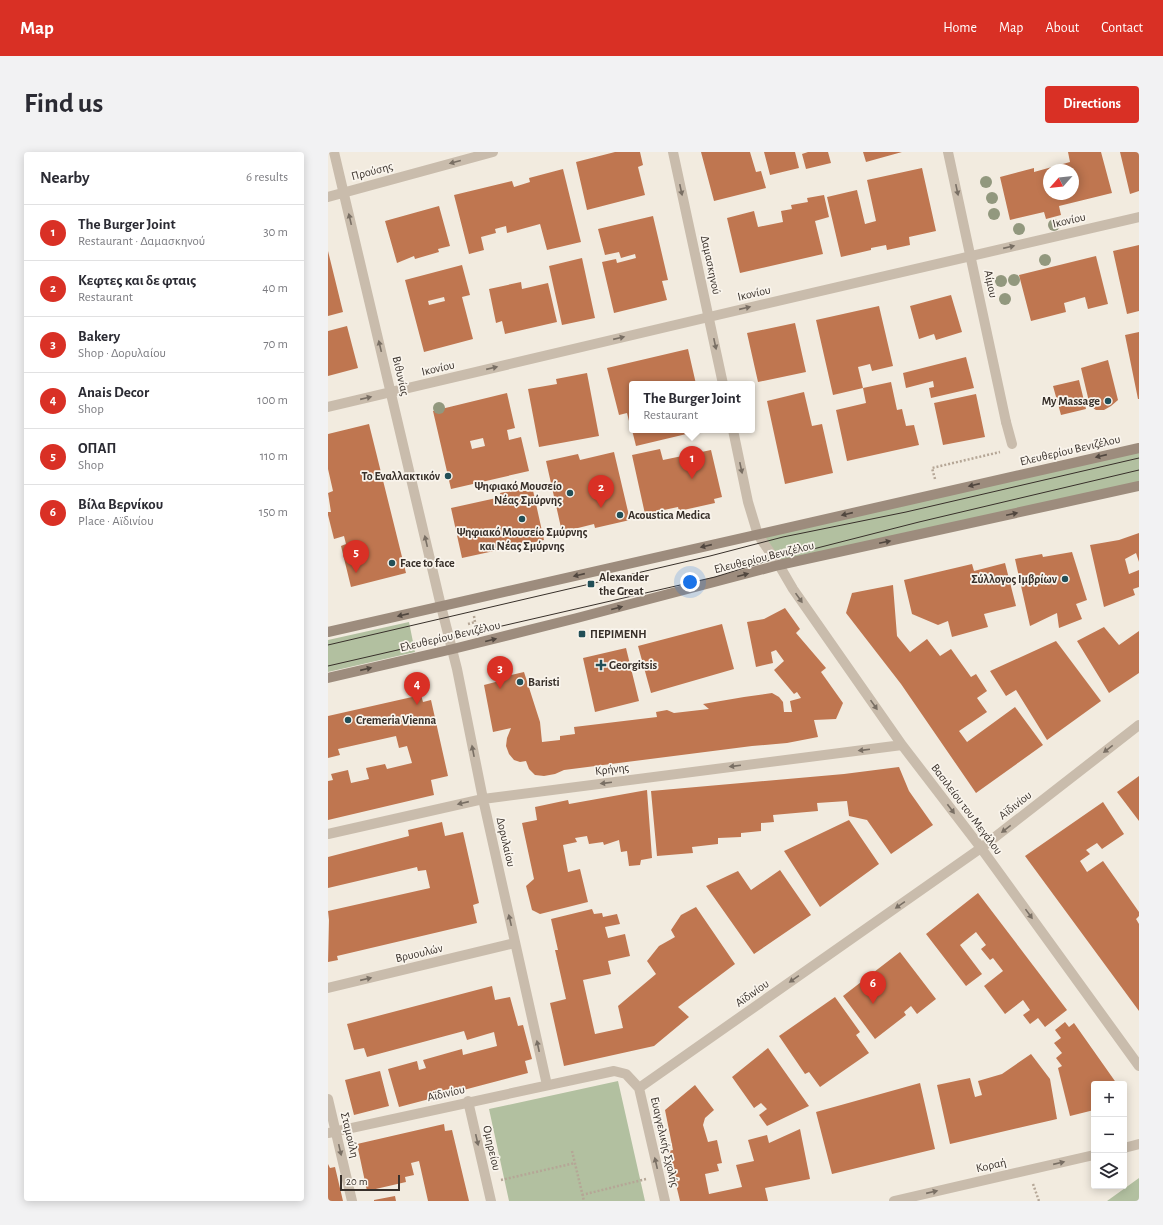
<!DOCTYPE html>
<html lang="en">
<head>
<meta charset="utf-8">
<style>
	:root { --surface:#fff; --page:#f2f2f3; --text:#2b2b33; --muted:#7c7c81; --line:#e1e1e2; --accent:#d93025 }
	body { margin:0; font-family:"Alegreya Sans",sans-serif; background:var(--page); color:var(--text) }
	.controls { position:absolute; right:12px; bottom:12px; display:grid; overflow:hidden; border-radius:4px; box-shadow:0 2px 10px #0003 }
	.controls button { width:36px; height:36px; display:grid; place-items:center; padding:0; border:0; border-bottom:1px solid var(--line); background:var(--surface); color:var(--text); font:20px sans-serif }
	.compass { position:absolute; left:715px; top:12px; width:36px; height:36px; border-radius:50%; background:var(--surface); box-shadow:0 2px 10px #0003; rotate:243deg }
	.scale { position:absolute; left:12px; bottom:10px; width:60px; box-sizing:border-box; padding-left:4px; border:2px solid #38302a; border-top:0; font-size:11px; line-height:14px; white-space:nowrap; color:#38302a; -webkit-text-stroke:3px #f9f4ec; paint-order:stroke }
	.you { position:absolute; left:362px; top:430px; width:14px; height:14px; margin:-10px; border:3px solid #fff; border-radius:50%; background:#1a73e8; box-shadow:0 0 0 6px #1a73e833 }
	.badge { display:grid; place-items:center; width:26px; height:26px; border-radius:50%; background:var(--accent); color:#fff; font-size:13px; font-weight:700 }
	.pin { position:absolute; translate:-50% -33px; filter:drop-shadow(0 1px 2px #0008) }
	.pin::after { content:''; position:absolute; top:21px; width:14px; height:12px; background:inherit; clip-path:polygon(0 0,100% 0,50% 100%) }
	.popup { position:absolute; left:301px; top:229px; width:126px; height:52px; box-sizing:border-box; display:grid; place-content:center; border-radius:4px; background:var(--surface); filter:drop-shadow(0 1px 3px #0005); font-size:13px; white-space:nowrap; color:var(--muted) }
	.popup b { font-size:15px; color:var(--text) }
	.popup::after { content:''; position:absolute; left:50%; top:100%; margin-left:-8px; border:8px solid transparent; border-top-color:var(--surface) }
	.list { margin:0; padding:0; list-style:none }
	h2 { display:flex; justify-content:space-between; align-items:center; height:52px; margin:0; padding:0 16px; font-size:17px }
	h2 small { font-size:13px; font-weight:400; color:var(--muted) }
	.list li { display:grid; grid-template-columns:26px 1fr auto; gap:12px; align-items:center; box-sizing:border-box; height:56px; padding:0 16px; border-top:1px solid var(--line) }
	.list b { display:block; font-size:15px; white-space:nowrap }
	.list p { margin:0; font-size:13px; white-space:nowrap; color:var(--muted) }
	.list em { font-size:13px; font-style:normal; color:var(--muted) }
	.icon { flex:none; width:22px; height:22px; fill:none; stroke:currentColor; stroke-width:2; stroke-linecap:round; stroke-linejoin:round }
	.map { position:relative; flex:none; width:811px; height:1049px; overflow:hidden; border-radius:4px }
	header { display:flex; align-items:center; gap:24px; box-sizing:border-box; height:56px; padding:0 20px; background:var(--accent); color:#fff }
	header strong { font-size:19px }
	nav { display:flex; gap:22px; margin-inline-start:auto; font-size:14px }
	.intro { display:flex; align-items:center; justify-content:space-between; box-sizing:border-box; height:96px; padding:0 24px }
	h1 { margin:0; font-size:28px }
	.button { padding:10px 18px; border-radius:4px; background:var(--accent); color:#fff; font-size:14px; font-weight:700 }
	main { display:flex; gap:24px; padding:0 24px }
	aside { flex:1; background:var(--surface); border-radius:4px; box-shadow:0 2px 10px #0003 }
	.map>svg:first-child { display:block }
	.green { fill:#b2c0a0 }
	.building { fill:#bf7650; fill-rule:evenodd }
	.lines { fill:none; stroke-linecap:round; stroke-linejoin:round }
	.path { stroke:#b5a696; stroke-width:2.5; stroke-dasharray:2 2; stroke-linecap:butt }
	.pedestrian { stroke:#c9bcac; stroke-width:10 }
	.minor { stroke:#c9bcac; stroke-width:10 }
	.tertiary { stroke:#c9bcac; stroke-width:10 }
	.secondary { stroke:#9d8c7d; stroke-width:10 }
	.tram { stroke:#38302a; stroke-width:1 }
	.tree { fill:#92987e }
	.oneway { fill:#796f64 }
	.oneway2 { fill:#51473f }
	.poi-dot { fill:#224f57; stroke:#f9f4ec; stroke-width:1.5 }
	.labels { text-anchor:middle; dominant-baseline:central; stroke-width:3.5; stroke-linejoin:round; paint-order:stroke }
	.street-label { font-size:12px; fill:#38302a; stroke:#f9f4ec }
	.poi-label { font-size:12px; font-weight:bold; fill:#38302a; stroke:#f9f4ec; text-anchor:start }
</style>
</head>
<body>
<header>
<strong>Map</strong>
<nav><a>Home</a><a>Map</a><a>About</a><a>Contact</a></nav>
</header>
<div class="intro"><h1>Find us</h1><a class="button">Directions</a></div>
<main>
<aside>
<h2>Nearby<small>6 results</small></h2>
<ul class="list">
<li><span class="badge">1</span><div><b>The Burger Joint</b><p>Restaurant · Δαμασκηνού</p></div><em>30 m</em></li>
<li><span class="badge">2</span><div><b>Κεφτες και δε φταις</b><p>Restaurant</p></div><em>40 m</em></li>
<li><span class="badge">3</span><div><b>Bakery</b><p>Shop · Δορυλαίου</p></div><em>70 m</em></li>
<li><span class="badge">4</span><div><b>Anais Decor</b><p>Shop</p></div><em>100 m</em></li>
<li><span class="badge">5</span><div><b>ΟΠΑΠ</b><p>Shop</p></div><em>110 m</em></li>
<li><span class="badge">6</span><div><b>Βίλα Βερνίκου</b><p>Place · Αϊδινίου</p></div><em>150 m</em></li>
</ul>
</aside>
<div class="map">
<svg width="811" height="1049" viewBox="0 0 811 1049">
	<rect width="100%" height="100%" fill="#f2ebdf"/>
	<path class="green" d="M811,299V330L454,409L435,385Z
		M81,470L87,500L0,520V488Z
		M290,929L317,1049H181L161,957Z
		M811,1026V1049H779Z"/>
	<path class="building" d="M287,0H312L315,13L310,15L317,43L259,58L248,10Z
		M373,0H422L428,20L433,19L438,36L386,49Z
		M436,0H467L471,16L442,23Z
		M480,0H500L503,11L478,17L474,2Z
		M535,0H574L538,10Z
		M740,0H773L784,41L731,54L733,63L718,67L716,60L682,68L672,25L706,16V20L742,10ZM721,18H745V42H721Z
		M792,0H811V39L802,42Z
		M594,16L608,79L581,85L582,93L559,98L558,93L543,96V98L513,105L499,45L529,38L537,72L548,69L539,28Z
		M235,17L253,90L219,98L212,72L179,81L178,74L167,77L168,81L153,85L156,98L141,102L126,43L184,29L186,35L202,30L201,26Z
		M496,43L501,65L487,69L495,102L412,121L399,66L426,59L430,75L455,70L453,59L464,57L463,53L480,50L479,46Z
		M111,54L122,94L110,97L111,100L87,107L86,104L69,111L57,69Z
		M325,64L340,128L334,129L339,148L286,161L274,110L288,107L289,111L308,106L307,102L293,106L291,100L277,103L270,77Z
		M811,93V159L799,162L785,99Z
		M0,99L15,160L0,164Z
		M768,104L780,152L760,157L757,145L736,151L738,160L703,169L691,123Z
		M254,106L267,166L234,173L221,114Z
		M134,113L142,143L134,145L145,187L96,200L77,128ZM116,145L117,149L101,153L100,149Z
		M193,130L194,137L220,131L229,170L177,182L174,169L168,171L161,137Z
		M623,143L634,180L608,188L606,182L591,187L582,154Z
		M551,154L565,214L544,219L542,212L530,215L535,236L505,243L488,168Z
		M467,171L478,220L430,230L419,181Z
		M19,174L30,216L0,224V179Z
		M811,180V247H810L797,183Z
		M360,197L368,232H304L303,277L299,261L291,263L279,216Z
		M638,205L646,236L603,246L601,236L606,235L605,229L578,236L575,221Z
		M780,208L790,248L783,254L776,258H768L762,254L753,216Z
		M259,221L271,284L211,295L200,237L229,232L228,227Z
		M751,228L758,257L733,263L725,234Z
		M563,230L569,258L574,257L578,274L586,273L591,293L519,309L508,258L538,251L535,236Z
		M476,240L484,274L494,272L505,321L457,332L439,249Z
		M179,241L187,276L179,278L181,288L193,285L201,319L123,337L105,259ZM155,286L157,294L144,297L142,289Z
		M648,242L657,285L615,293L606,251Z
		M41,272L78,421L23,435L13,394L18,392L16,384L6,387L0,363V360H3L0,341L5,339L0,317V282Z
		M304,278H371V279L308,294Z
		M332,297L335,308L383,298L394,345L386,347L387,351L351,359L350,355L317,362L304,303Z
		M286,300L302,368L267,376L266,372L234,380L218,309L250,302L252,308Z
		M204,334L216,388L134,406L123,356L173,345L172,341Z
		M811,381V410L808,401L797,407L801,422L811,418V435L805,437L807,443L776,455L762,393L791,388Z
		M744,400L759,448L748,452L754,467L731,476L729,461L702,474L687,407L714,402L715,405Z
		M677,411L688,454L656,462L660,475L624,485L620,469L610,473L584,462L576,428L644,412L646,419Z
		M565,433L569,484L582,500L599,487L612,504L623,497L643,525L648,522L659,539L649,546L659,560L631,579L639,590L687,555L715,593L648,641L573,532L518,461L524,441Z
		M457,456L472,477L468,481L498,516L493,520L515,551L508,567L486,568L490,585L459,591L424,594L236,618L227,622L216,624L207,623L201,617L198,609L192,610L186,608L181,602L178,594L179,586L183,576L165,580L156,533L175,528V525L196,520L212,570L214,590L232,588V584L247,582L246,575L329,565L328,560L339,558L346,561L381,557L375,552L416,545L444,541L451,545L455,550L456,560H464L462,549L473,546L469,540L466,542L446,518L456,509L448,498L443,500L445,511L428,515L419,470L436,467Z
		M394,472L406,517L323,541L310,494Z
		M776,475L791,493L811,479V521L781,541L749,489Z
		M728,489L773,549L719,588L688,538L678,544L662,519Z
		M298,496L311,549L267,560L255,506Z
		M93,543L95,550L103,548L120,624L103,628L106,643L0,668V629L5,628L3,622L20,618L23,631L41,627L38,616L57,612L59,617L84,611L79,594L71,596L68,584L10,597L12,603L0,606V564Z
		M571,615L581,639L605,673L563,702L539,668L521,664L519,649L489,651L490,659L445,663L446,670L433,671V679L413,681V685L390,686V692L364,695L365,701L329,704L323,639L516,622Z
		M811,624V669L789,640Z
		M319,638L324,706L313,708L312,713L301,714L299,699L293,700L291,688L276,693L275,690L261,692L259,684L247,686L249,690L235,693L240,720L252,717L260,750L212,762L204,758L198,734L206,727L194,671L209,668L207,655L240,648L241,652Z
		M775,650L796,682L774,697L769,691L758,698L762,702L752,709L759,720L775,709L811,760V764L808,767L811,772V859L697,704Z
		M521,668L551,712L492,755L456,699Z
		M114,670L117,684L135,680L151,751L145,753L149,771L9,804L10,808L0,810L1,768L0,759L102,736L98,718L90,719L89,715L0,736V705L81,684L80,678Z
		M452,718L483,763L426,802L378,734L410,719L423,738Z
		M650,741L739,858L717,875L710,866L702,872L695,863L702,858L695,848L677,862L656,834L675,819L665,806L662,808L653,797L658,793L648,780L632,793L654,822L638,834L598,782Z
		M368,755L407,812L350,855L361,865L326,894L236,914L222,851L238,847L227,798H230L223,767L264,757L266,762L274,761L275,765L289,762L292,772L277,775L280,786L297,782L302,804L280,809L283,822L255,828L267,882L295,876L290,854L328,822L319,809L331,794L347,785L343,778L353,763Z
		M572,800L608,847L589,862L583,854L576,860L578,863L547,887L515,844Z
		M164,834L167,848L182,845L190,874L195,873L204,907L197,909L200,921L71,955L60,917L89,909L91,918L98,916L95,908L134,897L135,903L169,894L166,880L139,888L136,879L39,905L36,896L26,898L19,872Z
		M507,845L532,880L528,883L541,901L492,935L481,920L477,922L451,884Z
		M737,870L741,875L746,871L789,932H766V958L742,964L730,916L734,914L728,906L734,901L726,891L733,886L727,878Z
		M440,896L481,954L439,974L431,963L439,957L433,951L426,956L404,925Z
		M703,902L722,927L729,967L622,992L609,933L642,926L647,945L654,943L650,929L674,922Z
		M52,919L61,954L26,963L17,928Z
		M592,931L607,997L504,1022L488,960Z
		M367,933L386,958L377,966L375,973L380,990L389,988L394,1011L389,1012L391,1019L377,1022L381,1042L414,1035L408,1013L426,1009L420,988L439,983L441,991L472,977L482,1027L437,1036L440,1049H352L340,999L345,998L337,958Z
		M116,972L117,979L124,978L141,1049H100L91,1009L83,1011L86,1023L77,1025L78,1030L39,1039L29,992Z
		M0,1012L2,1016L7,1015L15,1049H0Z
		M67,1044L68,1049H46V1048Z"/>
	<g class="lines">
		<path class="path" d="M607,327L604,316L672,300
			M146,464L148,476
			M140,472L147,470
			M244,999L256,1049
			M173,1028L247,1011
			M705,1032L711,1049
			M254,1043L318,1027"/>
		<path class="pedestrian" d="M678,270L684,292"/>
		<path class="minor" d="M6,0L113,454L129,517L155,647L219,933
			M620,0L678,270
			M0,45L165,0
			M0,255L381,165L811,65
			M451,413L465,437L574,593L653,696L811,914
			M0,682L155,647L574,593
			M0,836L187,791
			M311,936L337,1049
			M0,947L24,1049
			M140,949L163,1049
			M0,981L286,919L298,922L311,936L653,696L811,573
			M796,996L811,992
			M566,1049L766,1003"/>
		<path class="tertiary" d="M345,0L395,232
			M405,278L420,350L430,383L451,413"/>
		<path class="secondary" d="M0,480L811,296
			M0,526L125,497L249,466L451,413L811,334"/>
		<path class="tram" d="M0,493L382,404L455,385L578,360L811,306
			M0,514L387,425L446,407L591,370L811,318"/>
	</g>
	<g class="tree">
		<circle cx="658" cy="30" r="6"/>
		<circle cx="664" cy="46" r="6"/>
		<circle cx="666" cy="62" r="6"/>
		<circle cx="726" cy="73" r="6"/>
		<circle cx="691" cy="77" r="6"/>
		<circle cx="717" cy="108" r="6"/>
		<circle cx="686" cy="128" r="6"/>
		<circle cx="673" cy="129" r="6"/>
		<circle cx="677" cy="147" r="6"/>
		<circle cx="111" cy="256" r="6"/>
	</g>
	<defs><path id="oneway-solid" d="M-6-.8H1V-3.2L6.5 0L1 3.2V.8H-6Z"/></defs>
	<g class="oneway">
		<use href="#oneway-solid" transform="translate(127 10) rotate(165)"/>
		<use href="#oneway-solid" transform="translate(353 38) rotate(78)"/>
		<use href="#oneway-solid" transform="translate(629 38) rotate(78)"/>
		<use href="#oneway-solid" transform="translate(22 67) rotate(-103)"/>
		<use href="#oneway-solid" transform="translate(681 95) rotate(-13)"/>
		<use href="#oneway-solid" transform="translate(417 156) rotate(-13)"/>
		<use href="#oneway-solid" transform="translate(291 186) rotate(-13)"/>
		<use href="#oneway-solid" transform="translate(387 192) rotate(78)"/>
		<use href="#oneway-solid" transform="translate(52 194) rotate(-103)"/>
		<use href="#oneway-solid" transform="translate(164 216) rotate(-13)"/>
		<use href="#oneway-solid" transform="translate(38 246) rotate(-13)"/>
		<use href="#oneway-solid" transform="translate(413 316) rotate(78)"/>
		<use href="#oneway-solid" transform="translate(98 389) rotate(-103)"/>
		<use href="#oneway-solid" transform="translate(471 446) rotate(55)"/>
		<use href="#oneway-solid" transform="translate(546 553) rotate(55)"/>
		<use href="#oneway-solid" transform="translate(780 597) rotate(142)"/>
		<use href="#oneway-solid" transform="translate(536 598) rotate(173)"/>
		<use href="#oneway-solid" transform="translate(145 599) rotate(-101)"/>
		<use href="#oneway-solid" transform="translate(407 614) rotate(173)"/>
		<use href="#oneway-solid" transform="translate(278 631) rotate(173)"/>
		<use href="#oneway-solid" transform="translate(135 651) rotate(167)"/>
		<use href="#oneway-solid" transform="translate(623 657) rotate(53)"/>
		<use href="#oneway-solid" transform="translate(678 677) rotate(142)"/>
		<use href="#oneway-solid" transform="translate(572 753) rotate(145)"/>
		<use href="#oneway-solid" transform="translate(701 762) rotate(54)"/>
		<use href="#oneway-solid" transform="translate(182 768) rotate(-103)"/>
		<use href="#oneway-solid" transform="translate(38 827) rotate(-13)"/>
		<use href="#oneway-solid" transform="translate(466 827) rotate(145)"/>
		<use href="#oneway-solid" transform="translate(210 894) rotate(-102)"/>
		<use href="#oneway-solid" transform="translate(149 988) rotate(77)"/>
		<use href="#oneway-solid" transform="translate(12 998) rotate(77)"/>
		<use href="#oneway-solid" transform="translate(328 1011) rotate(-103)"/>
		<use href="#oneway-solid" transform="translate(731 1011) rotate(-13)"/>
		<use href="#oneway-solid" transform="translate(604 1040) rotate(-13)"/>
	</g>
	<g class="oneway2">
		<use href="#oneway-solid" transform="translate(773 304) rotate(167)"/>
		<use href="#oneway-solid" transform="translate(646 333) rotate(167)"/>
		<use href="#oneway-solid" transform="translate(519 362) rotate(167)"/>
		<use href="#oneway-solid" transform="translate(684 362) rotate(-12)"/>
		<use href="#oneway-solid" transform="translate(557 390) rotate(-12)"/>
		<use href="#oneway-solid" transform="translate(378 394) rotate(167)"/>
		<use href="#oneway-solid" transform="translate(251 423) rotate(167)"/>
		<use href="#oneway-solid" transform="translate(415 423) rotate(-15)"/>
		<use href="#oneway-solid" transform="translate(289 456) rotate(-15)"/>
		<use href="#oneway-solid" transform="translate(75 463) rotate(167)"/>
		<use href="#oneway-solid" transform="translate(163 488) rotate(-14)"/>
		<use href="#oneway-solid" transform="translate(38 517) rotate(-13)"/>
	</g>
	<g class="poi-dot">
		<circle cx="780" cy="249" r="4"/>
		<circle cx="120" cy="324" r="4"/>
		<circle cx="242" cy="341" r="4"/>
		<circle cx="292" cy="363" r="4"/>
		<circle cx="194" cy="367" r="4"/>
		<circle cx="64" cy="411" r="4"/>
		<circle cx="737" cy="427" r="4"/>
		<rect x="259" y="428" width="8" height="8" rx="2"/>
		<rect x="250" y="478" width="8" height="8" rx="2"/>
		<path d="M271 507h4v4h4v4h-4v4h-4v-4h-4v-4h4z"/>
		<circle cx="192" cy="530" r="4"/>
		<circle cx="20" cy="568" r="4"/>
	</g>
	<g class="labels">
		<g class="street-label">
			<text transform="translate(44 19) rotate(-15)">Προύσης</text>
			<text transform="translate(741 68) rotate(-13)">Ικονίου</text>
			<text transform="translate(383 113) rotate(78)">Δαμασκηνού</text>
			<text transform="translate(663 132) rotate(78)">Αίμου</text>
			<text transform="translate(426 141) rotate(-13)">Ικονίου</text>
			<text transform="translate(110 216) rotate(-13)">Ικονίου</text>
			<text transform="translate(73 224) rotate(77)">Βιθυνίας</text>
			<text transform="translate(742 298) rotate(-13)">Ελευθερίου Βενιζέλου</text>
			<text transform="translate(436 405) rotate(-14)">Ελευθερίου Βενιζέλου</text>
			<text transform="translate(122 484) rotate(-13)">Ελευθερίου Βενιζέλου</text>
			<text transform="translate(284 617) rotate(-7)">Κρήνης</text>
			<text transform="translate(687 653) rotate(-38)">Αϊδινίου</text>
			<text transform="translate(639 657) rotate(53)">Βασιλείου του Μεγάλου</text>
			<text transform="translate(178 690) rotate(77)">Δορυλαίου</text>
			<text transform="translate(91 801) rotate(-13)">Βρυουλών</text>
			<text transform="translate(424 841) rotate(-35)">Αϊδινίου</text>
			<text transform="translate(118 941) rotate(-13)">Αϊδινίου</text>
			<text transform="translate(22 983) rotate(77)">Σταμούλη</text>
			<text transform="translate(337 990) rotate(77)">Ευαγγελικής Σχολής</text>
			<text transform="translate(164 996) rotate(77)">Ομηρείου</text>
			<text transform="translate(663 1013) rotate(-13)">Κοραή</text>
		</g>
		<g class="poi-label">
			<text x="772" y="249" text-anchor="end">My Massage</text>
			<text x="112" y="324" text-anchor="end">Το Εναλλακτικόν</text>
			<text x="234" y="334" text-anchor="end">Ψηφιακό Μουσείο<tspan x="234" dy="14">Νέας Σμύρνης</tspan></text>
			<text x="300" y="363">Acoustica Medica</text>
			<text x="194" y="380" text-anchor="middle">Ψηφιακό Μουσείο Σμύρνης<tspan x="194" dy="14">και Νέας Σμύρνης</tspan></text>
			<text x="72" y="411">Face to face</text>
			<text x="271" y="425">Alexander<tspan x="271" dy="14">the Great</tspan></text>
			<text x="729" y="427" text-anchor="end">Σύλλογος Ιμβρίων</text>
			<text x="262" y="482">ΠΕΡΙΜΕΝΗ</text>
			<text x="281" y="513">Georgitsis</text>
			<text x="200" y="530">Baristi</text>
			<text x="28" y="568">Cremeria Vienna</text>
		</g>
	</g>
</svg>
<div class="controls">
<button>+</button>
<button>−</button>
<button><svg class="icon" aria-label="layers" viewBox="0 0 24 24"><path d="M12 4l9 5-9 5-9-5zM3 14l9 5 9-5"/></svg></button>
</div>
<svg class="compass" viewBox="-18 -18 36 36"><path d="M0-13l5 13h-10z" fill="#e53935"/><path d="M0 13l5-13h-10z" fill="#7c7c81"/></svg>
<div class="scale">20 m</div>
<div class="you"></div>
<div class="pin badge" style="left:364px;top:327px">1</div>
<div class="popup"><b>The Burger Joint</b>Restaurant</div>
<div class="pin badge" style="left:273px;top:356px">2</div>
<div class="pin badge" style="left:172px;top:537px">3</div>
<div class="pin badge" style="left:89px;top:553px">4</div>
<div class="pin badge" style="left:28px;top:421px">5</div>
<div class="pin badge" style="left:545px;top:852px">6</div>
</div>
</main>
</body>
</html>
